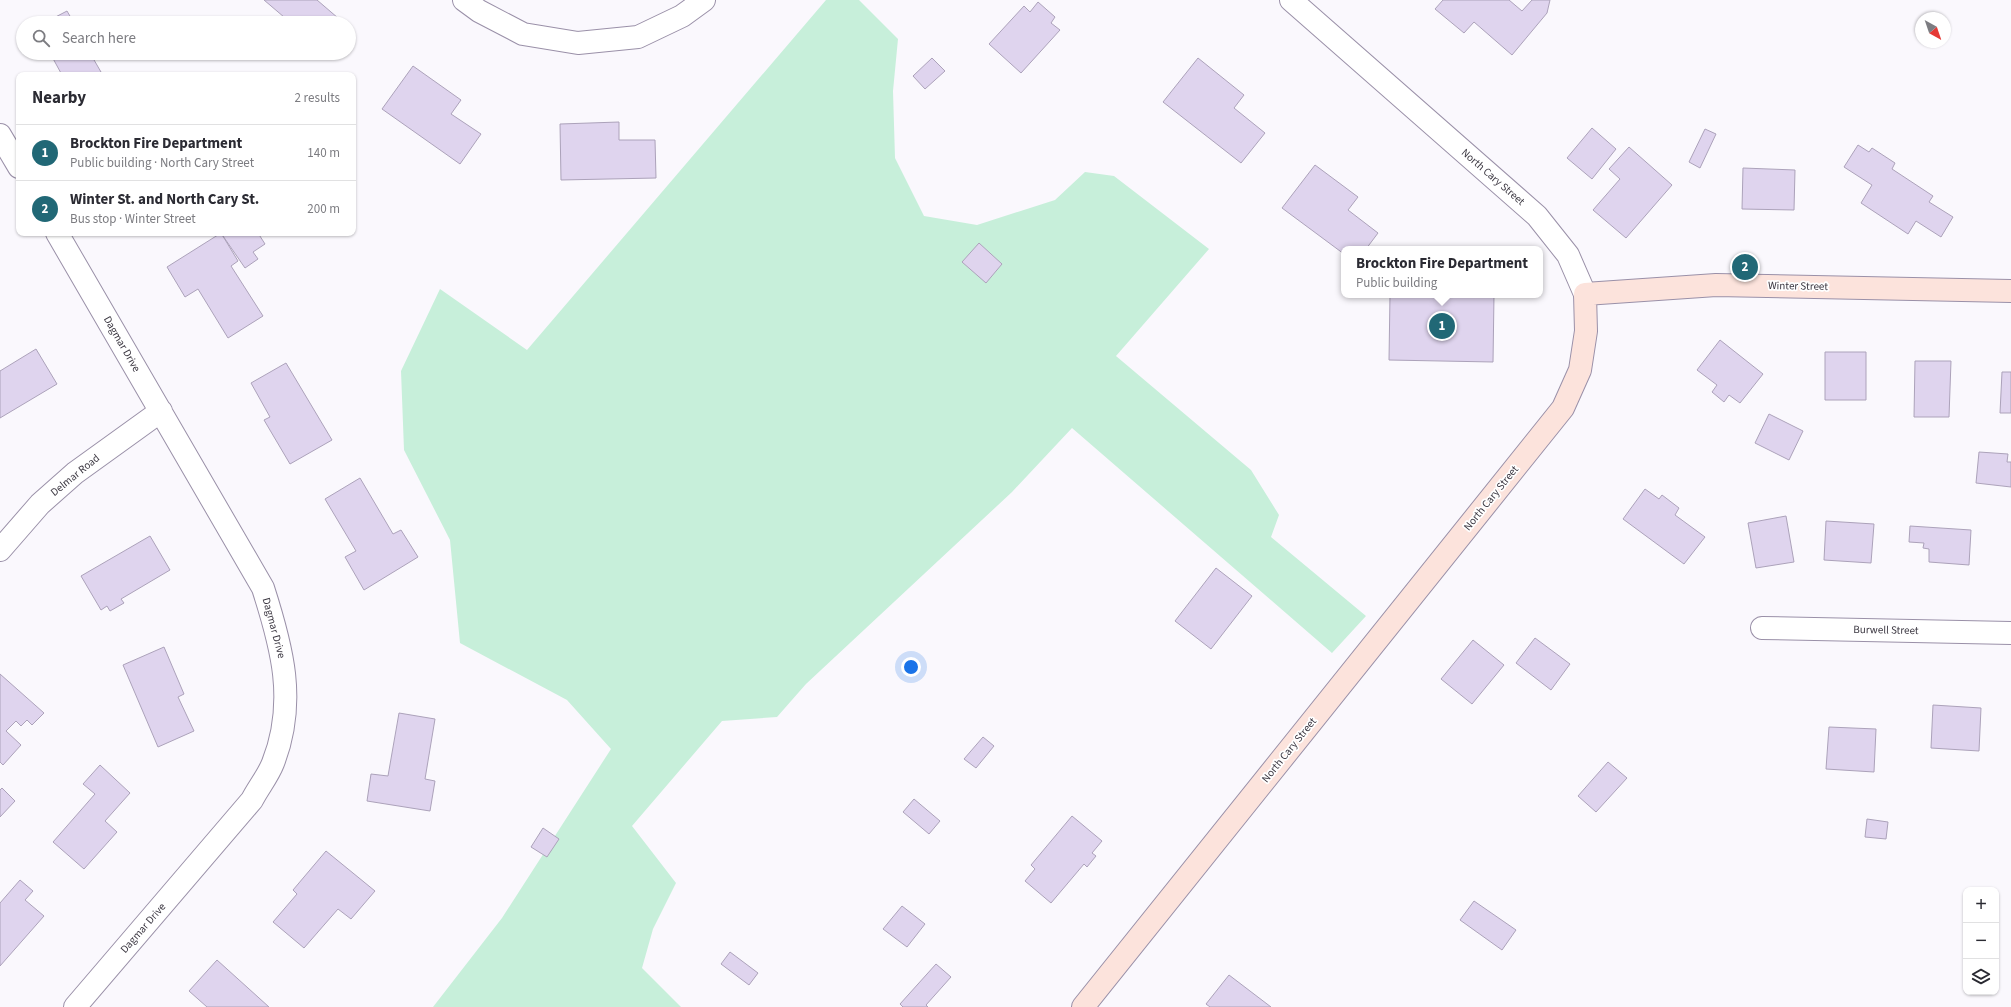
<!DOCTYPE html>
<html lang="en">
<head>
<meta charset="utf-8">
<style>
	:root { --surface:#fff; --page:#f2f2f3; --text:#2b2b33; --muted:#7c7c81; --line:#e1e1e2; --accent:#216876 }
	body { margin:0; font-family:"Source Sans 3",sans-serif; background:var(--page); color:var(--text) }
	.controls { position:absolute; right:12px; bottom:12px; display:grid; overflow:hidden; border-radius:8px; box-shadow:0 1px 3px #0004 }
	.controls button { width:36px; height:36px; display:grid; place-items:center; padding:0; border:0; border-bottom:1px solid var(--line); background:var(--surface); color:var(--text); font:20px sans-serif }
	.compass { position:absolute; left:1915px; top:12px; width:36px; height:36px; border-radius:50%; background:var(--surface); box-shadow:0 1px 3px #0004; rotate:140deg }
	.you { position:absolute; left:911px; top:667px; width:14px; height:14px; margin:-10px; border:3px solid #fff; border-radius:50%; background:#1a73e8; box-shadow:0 0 0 6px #1a73e833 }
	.badge { display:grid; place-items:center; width:26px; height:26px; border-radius:50%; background:var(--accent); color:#fff; font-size:13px; font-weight:700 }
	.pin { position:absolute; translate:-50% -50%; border:2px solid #fff; box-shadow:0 1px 4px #0006 }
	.popup { position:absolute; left:1341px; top:246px; width:202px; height:52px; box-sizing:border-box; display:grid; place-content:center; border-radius:8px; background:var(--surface); filter:drop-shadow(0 1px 3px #0005); font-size:13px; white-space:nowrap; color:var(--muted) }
	.popup b { font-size:15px; color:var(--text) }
	.popup::after { content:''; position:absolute; left:50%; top:100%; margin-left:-8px; border:8px solid transparent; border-top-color:var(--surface) }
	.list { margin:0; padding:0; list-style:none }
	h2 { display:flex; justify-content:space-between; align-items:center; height:52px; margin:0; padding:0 16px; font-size:17px }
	h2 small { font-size:13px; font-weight:400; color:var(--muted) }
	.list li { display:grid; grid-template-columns:26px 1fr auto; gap:12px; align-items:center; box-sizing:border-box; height:56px; padding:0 16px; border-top:1px solid var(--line) }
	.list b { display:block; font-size:15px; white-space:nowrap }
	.list p { margin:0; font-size:13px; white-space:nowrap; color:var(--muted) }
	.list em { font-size:13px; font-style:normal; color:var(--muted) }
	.icon { flex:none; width:22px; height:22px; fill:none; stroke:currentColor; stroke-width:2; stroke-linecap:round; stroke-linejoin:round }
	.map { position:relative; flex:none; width:2011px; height:1007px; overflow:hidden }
	.search { position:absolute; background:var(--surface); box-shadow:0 1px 3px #0004; left:16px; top:16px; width:340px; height:44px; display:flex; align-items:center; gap:10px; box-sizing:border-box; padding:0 14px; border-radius:22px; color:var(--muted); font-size:15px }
	.panel { position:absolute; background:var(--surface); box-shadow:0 1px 3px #0004; left:16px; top:72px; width:340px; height:164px; border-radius:8px }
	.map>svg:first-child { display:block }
	.green { fill:#c7efda }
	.building { fill:#dfd4ee; stroke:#aca2ba }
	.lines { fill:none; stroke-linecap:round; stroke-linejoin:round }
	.minor-casing { stroke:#9a90a8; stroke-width:24 }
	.tertiary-casing { stroke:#9a90a8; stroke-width:24 }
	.secondary-casing { stroke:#9a90a8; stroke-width:24 }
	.minor { stroke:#fff; stroke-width:22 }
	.tertiary { stroke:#fff; stroke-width:22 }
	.secondary { stroke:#fce3dc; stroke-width:22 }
	.labels { text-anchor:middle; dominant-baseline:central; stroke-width:3.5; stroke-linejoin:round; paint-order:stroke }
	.street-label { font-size:11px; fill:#3b3741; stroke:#fff }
</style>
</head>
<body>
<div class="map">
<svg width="2011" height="1007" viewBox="0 0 2011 1007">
	<rect width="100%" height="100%" fill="#faf8fd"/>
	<path class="green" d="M826,0H859L898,39L893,91L895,158L924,216L977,225L1055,200L1085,172L1114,176L1209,249L1116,356L1251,470L1279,515L1271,537L1366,616L1332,653L1072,428L1012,492L806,684L777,717L722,721L632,826L676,883L653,929L642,968L681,1007H433L502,918L611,749L567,700L460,643L450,540L404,450L401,371L440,289L527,350Z"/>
	<path class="building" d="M264,0H317L338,18L334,23H291Z
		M1443,0H1509L1522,11L1532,0H1550L1547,13L1512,55L1474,22L1464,33L1435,9Z
		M1038,2L1055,17L1051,23L1060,30L1021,73L989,44L1024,6L1030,12Z
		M67,11L74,23H44Z
		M50,53H90L101,72L95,75H62Z
		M932,58L945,71L925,89L913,76Z
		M1198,58L1244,95L1234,108L1265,133L1241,163L1163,102Z
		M413,66L461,100L451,114L481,134L460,164L382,109Z
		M619,122V140H655L656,178L561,180L560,124Z
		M1592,128L1616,149L1592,179L1567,158Z
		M1705,129L1716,134L1700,168L1689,162Z
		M1858,145L1869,152L1872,148L1895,163L1892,169L1933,196L1929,202L1953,217L1941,237L1916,221L1908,234L1861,203L1872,185L1844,167Z
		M1629,147L1672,185L1626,238L1593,210L1620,179L1609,169Z
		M1315,165L1358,197L1348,210L1378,233L1366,249H1344V254L1282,208Z
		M1743,168L1795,170L1794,210L1742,209Z
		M221,233L238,261L231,266L263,316L228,338L198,289L185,297L167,267Z
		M228,233H258L265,244L253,252L258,259L245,268L223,236Z
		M979,243L1002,264L986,283L962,262Z
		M1390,295H1494L1493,362L1389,360Z
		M1720,340L1763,374L1740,403L1729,395L1724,402L1712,392L1717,385L1697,370Z
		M36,349L57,384L0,418V371Z
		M1825,352H1866V400H1825Z
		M1915,361H1951L1949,417H1914Z
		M286,363L332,440L290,464L264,420L270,417L251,383Z
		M2002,372H2011V413H2000Z
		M1769,414L1803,431L1789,460L1755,443Z
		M1979,452L2008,454L2007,462H2011V487L1976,483Z
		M360,478L393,534L401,530L418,557L364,590L345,557L356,551L325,499Z
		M1645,489L1659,499L1662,495L1679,508L1675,515L1705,537L1684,564L1623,519Z
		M1786,516L1794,562L1756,568L1748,523Z
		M1826,521L1874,524L1871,563L1824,560Z
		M1910,526L1971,530L1969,565L1929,562V549L1923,548L1924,543L1909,542Z
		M150,536L170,570L121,599L124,603L110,611L107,606L101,610L81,576Z
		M1216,568L1252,596L1211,649L1175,621Z
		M1535,638L1570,664L1551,690L1516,663Z
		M1473,640L1504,665L1472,704L1441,679Z
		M164,647L184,694L178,697L194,731L158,747L123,665Z
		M0,674L44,713L32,725L27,720L21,726L16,721L6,731L21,745L3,765L0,762Z
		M1933,705L1981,708L1979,751L1931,748Z
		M399,713L435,719L425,779L435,781L430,811L367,801L371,774L388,776Z
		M1829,727L1876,729L1874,772L1826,769Z
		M983,737L994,746L976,768L964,759Z
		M1608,762L1627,778L1596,812L1578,796Z
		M100,765L130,793L105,821L117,832L84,869L53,842L95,794L83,784Z
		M2,788L15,801L0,817V790Z
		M914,799L940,821L929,834L903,812Z
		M1072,816L1102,841L1092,853L1096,856L1087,867L1084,864L1051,903L1025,881L1035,869L1031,865Z
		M1867,819L1888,822L1886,839L1865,837Z
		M543,828L559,839L547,857L531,847Z
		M326,851L375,891L351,919L338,909L304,948L273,922L297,894L293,890Z
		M20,880L33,891L25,900L44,916L0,966V903Z
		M1474,901L1516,930L1502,950L1460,920Z
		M902,906L925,924L907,947L883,929Z
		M730,952L758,973L749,985L721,964Z
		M217,960L269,1007H207L189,991Z
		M936,964L951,977L926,1005L928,1007H903L900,1004Z
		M1229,975L1271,1007H1210L1206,1004Z"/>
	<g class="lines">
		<g class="minor-casing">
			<path id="minor" d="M464,0L479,11L523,34L578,43L638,37L682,16L704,0
				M0,135L19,167
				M57,233L263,588C282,647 297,702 273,763C268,776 258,788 252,800L75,1007
				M0,550L40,504L75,473L161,411
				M1762,628L2011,633"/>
		</g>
		<g class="tertiary-casing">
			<path id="tertiary" d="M1291,0L1537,216L1568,255L1585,294"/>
		</g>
		<g class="secondary-casing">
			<path id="secondary" d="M1083,1007L1563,408L1580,370L1586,331L1585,294L1716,285L2011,291"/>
		</g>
		<use href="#minor" class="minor"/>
		<use href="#tertiary" class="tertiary"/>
		<use href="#secondary" class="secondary"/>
	</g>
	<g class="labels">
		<g class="street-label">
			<text transform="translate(1493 177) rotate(41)">North Cary Street</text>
			<text transform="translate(1798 286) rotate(1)">Winter Street</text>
			<text transform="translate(122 344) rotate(60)">Dagmar Drive</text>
			<text transform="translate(75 475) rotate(-39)">Delmar Road</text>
			<text transform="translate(1491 498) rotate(-51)">North Cary Street</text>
			<text transform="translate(274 628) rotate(75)">Dagmar Drive</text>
			<text transform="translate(1886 630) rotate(1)">Burwell Street</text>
			<text transform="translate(1289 750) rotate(-51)">North Cary Street</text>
			<text transform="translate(143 928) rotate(-49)">Dagmar Drive</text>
		</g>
	</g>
</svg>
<div class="controls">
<button>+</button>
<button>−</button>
<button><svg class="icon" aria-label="layers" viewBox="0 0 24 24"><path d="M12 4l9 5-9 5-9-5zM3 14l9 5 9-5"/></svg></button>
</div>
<svg class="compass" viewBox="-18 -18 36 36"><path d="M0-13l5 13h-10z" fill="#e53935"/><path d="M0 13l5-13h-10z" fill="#7c7c81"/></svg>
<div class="you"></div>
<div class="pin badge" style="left:1442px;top:326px">1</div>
<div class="popup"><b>Brockton Fire Department</b>Public building</div>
<div class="pin badge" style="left:1745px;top:267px">2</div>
<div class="search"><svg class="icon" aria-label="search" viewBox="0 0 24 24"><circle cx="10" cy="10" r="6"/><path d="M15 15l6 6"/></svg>Search here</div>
<section class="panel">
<h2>Nearby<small>2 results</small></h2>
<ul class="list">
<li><span class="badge">1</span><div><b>Brockton Fire Department</b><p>Public building · North Cary Street</p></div><em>140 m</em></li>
<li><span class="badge">2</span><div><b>Winter St. and North Cary St.</b><p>Bus stop · Winter Street</p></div><em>200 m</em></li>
</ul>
</section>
</div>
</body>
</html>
